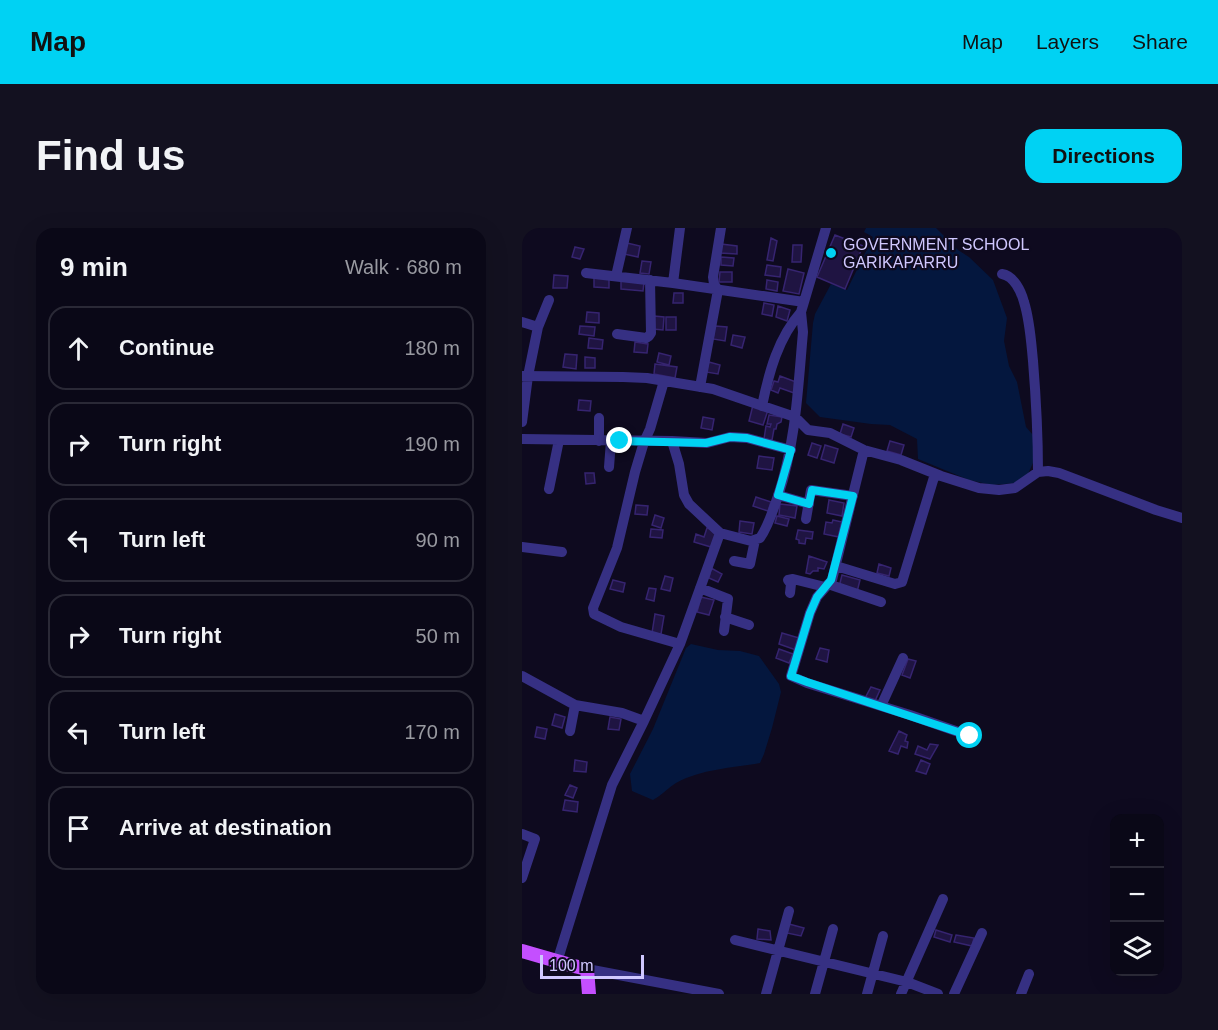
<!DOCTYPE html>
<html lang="en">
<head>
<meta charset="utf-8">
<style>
	:root { --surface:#0a0817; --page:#131120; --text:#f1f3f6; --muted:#999aa1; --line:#2a2936; --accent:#00d2f3 }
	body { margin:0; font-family:Helvetica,sans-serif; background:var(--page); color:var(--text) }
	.controls { position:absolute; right:18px; bottom:18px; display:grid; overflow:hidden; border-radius:12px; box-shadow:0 6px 24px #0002 }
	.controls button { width:54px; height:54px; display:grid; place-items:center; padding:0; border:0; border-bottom:2px solid var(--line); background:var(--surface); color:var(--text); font:30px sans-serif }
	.scale { position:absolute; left:18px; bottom:15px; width:104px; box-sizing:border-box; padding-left:6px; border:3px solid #d0c8ff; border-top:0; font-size:16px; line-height:21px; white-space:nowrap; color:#d0c8ff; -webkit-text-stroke:4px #0e0a1f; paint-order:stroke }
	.stop { position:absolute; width:18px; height:18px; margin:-14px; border:4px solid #00d2f3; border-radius:50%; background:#fff }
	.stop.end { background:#00d2f3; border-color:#fff; box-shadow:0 2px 6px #0008 }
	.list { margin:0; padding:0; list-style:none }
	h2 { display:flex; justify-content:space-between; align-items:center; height:78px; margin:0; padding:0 24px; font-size:26px }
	h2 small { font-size:20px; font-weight:400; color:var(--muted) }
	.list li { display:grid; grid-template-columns:39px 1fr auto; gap:18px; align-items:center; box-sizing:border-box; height:84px; margin:0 12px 12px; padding:0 12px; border:2px solid var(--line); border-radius:18px }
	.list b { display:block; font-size:22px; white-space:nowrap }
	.list em { font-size:20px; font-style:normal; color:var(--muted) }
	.icon { flex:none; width:33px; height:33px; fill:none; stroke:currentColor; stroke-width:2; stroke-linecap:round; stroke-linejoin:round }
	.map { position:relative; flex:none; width:660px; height:766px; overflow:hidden; border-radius:18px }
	header { display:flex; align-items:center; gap:36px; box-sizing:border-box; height:84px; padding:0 30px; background:var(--accent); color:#111 }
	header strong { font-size:28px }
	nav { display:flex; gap:33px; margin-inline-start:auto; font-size:21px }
	.intro { display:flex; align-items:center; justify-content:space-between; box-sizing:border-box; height:144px; padding:0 36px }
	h1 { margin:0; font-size:42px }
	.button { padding:15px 27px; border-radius:18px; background:var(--accent); color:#111; font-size:21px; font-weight:700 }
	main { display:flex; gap:36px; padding:0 36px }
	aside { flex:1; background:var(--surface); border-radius:18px; box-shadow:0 6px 24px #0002 }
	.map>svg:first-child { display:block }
	.water { fill:#04173e }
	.building { fill:#1f1442; stroke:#362470; stroke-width:1.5 }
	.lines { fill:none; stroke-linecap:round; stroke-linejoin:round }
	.minor { stroke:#363083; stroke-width:10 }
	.major { stroke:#c44fff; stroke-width:14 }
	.route { stroke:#00d2f3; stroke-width:8 }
	.poi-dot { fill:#00d2f3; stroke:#0e0a1f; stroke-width:2 }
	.labels { text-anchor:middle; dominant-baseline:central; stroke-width:4.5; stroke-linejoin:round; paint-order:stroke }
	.poi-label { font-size:16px; fill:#d0c8ff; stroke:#0e0a1f; text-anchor:start }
</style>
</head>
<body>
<header>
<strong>Map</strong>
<nav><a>Map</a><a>Layers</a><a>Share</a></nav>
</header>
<div class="intro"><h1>Find us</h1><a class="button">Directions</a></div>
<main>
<aside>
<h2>9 min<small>Walk · 680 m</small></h2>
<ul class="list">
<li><svg class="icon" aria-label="ahead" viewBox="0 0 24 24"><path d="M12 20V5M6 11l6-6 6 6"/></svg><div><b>Continue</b></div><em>180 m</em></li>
<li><svg class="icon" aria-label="right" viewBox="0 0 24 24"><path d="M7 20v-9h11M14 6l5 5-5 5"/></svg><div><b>Turn right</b></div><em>190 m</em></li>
<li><svg class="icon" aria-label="left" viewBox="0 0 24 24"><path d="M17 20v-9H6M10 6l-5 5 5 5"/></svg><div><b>Turn left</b></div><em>90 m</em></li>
<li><svg class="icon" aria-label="right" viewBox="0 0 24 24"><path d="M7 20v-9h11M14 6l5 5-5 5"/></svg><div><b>Turn right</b></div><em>50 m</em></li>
<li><svg class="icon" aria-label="left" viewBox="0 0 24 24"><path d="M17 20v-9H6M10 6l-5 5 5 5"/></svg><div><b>Turn left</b></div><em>170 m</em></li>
<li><svg class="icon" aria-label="arrive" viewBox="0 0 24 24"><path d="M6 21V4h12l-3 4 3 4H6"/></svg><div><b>Arrive at destination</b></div></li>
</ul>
</aside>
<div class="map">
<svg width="660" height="766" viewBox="0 0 660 766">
	<rect width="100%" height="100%" fill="#0e0a1f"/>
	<path class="water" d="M344,0H414L436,22L447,29L471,52L485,90L482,113L487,138L495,154L504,199L511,207L514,228L506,246L494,255L470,257L447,252L396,231L395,211L368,197L349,196L298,189L284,175L291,95L293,86L309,56L325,62L351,9L342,4Z
		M169,416L196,422L218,423L237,428L257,456L259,464L250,500L242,526L238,535C210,540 179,541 154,555C146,560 140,567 131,572L110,563L108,546L131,501L164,420Z"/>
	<path class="building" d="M313,7L341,18L323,61L295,49Z
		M249,10L255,13L251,33L245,32Z
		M105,15L118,18L116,29L102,26Z
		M199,16L215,18V26L198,25Z
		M271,17H280L279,34H270Z
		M53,19L62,21L58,31L50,29Z
		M199,29L212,30L211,38L199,37Z
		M120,33L129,34L127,46L118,45Z
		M245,37L259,39L258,49L243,47Z
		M266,41L282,45L277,66L261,63Z
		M198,44H210V54H197Z
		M32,47L46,48L45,60H31Z
		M72,49L87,50V60L72,59Z
		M99,52L122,54L121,63L99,61Z
		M245,52L256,54L255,63L244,61Z
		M152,65H161V75H151Z
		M242,75L252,77L250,88L240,86Z
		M256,78L268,82L265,93L254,89Z
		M65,84L77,85V95L64,94Z
		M132,88L142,89L141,102L131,101Z
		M144,89H154V102H144Z
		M58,98L73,99L72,108L57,106Z
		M193,98L205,99L203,113L191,111Z
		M211,107L223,109L220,120L209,117Z
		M67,110L81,112L80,121L66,120Z
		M113,114L126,116L125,125L112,124Z
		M137,125L149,128L147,137L135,134Z
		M43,126L55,127L54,141L41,139Z
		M63,129L73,130V140H63Z
		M187,134L198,137L196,146L184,144Z
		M133,136L155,139L153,150L132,146Z
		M258,148L274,154L272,165L258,160L256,165L249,162L252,153L256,154Z
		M57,172L69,173L68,183L56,182Z
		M231,177L246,182L241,197L227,193Z
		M247,187L260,189L259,194L255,196L254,201H252L250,212L242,211L244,198L248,199L249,196H245Z
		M181,189L192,191L190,202L179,200Z
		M321,196L332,200L329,209L318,206Z
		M368,213L382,217L379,227L365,223Z
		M290,215L299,218L295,230L286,227Z
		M303,217L316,221L312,235L299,231Z
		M237,228L252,230L250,242L235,240Z
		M63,245H72L73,255L64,256Z
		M234,269L249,274L246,283L231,278Z
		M307,272L322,275L320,288L305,285Z
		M258,276L275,278L273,290L257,287Z
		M114,277L126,278L125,287L113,286Z
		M133,287L142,290L139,300L130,297Z
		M255,288L267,291L265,298L253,295Z
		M311,292L320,294L317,309L302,306L304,294L310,295Z
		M218,293L232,295L230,306L217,304Z
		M185,300L195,303L189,319L172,314L174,306L182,309Z
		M129,301L141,302L140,310L128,309Z
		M276,302L291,304L290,311L284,310L283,316L277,315V312L274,311Z
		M287,328L305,334L302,341L296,340V343H291L288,346L284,345Z
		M357,336L369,340L367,348L355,345Z
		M189,340L200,346L196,354L187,350Z
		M320,347L338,352L335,364L317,359Z
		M143,348L151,350L148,363L139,361Z
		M91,352L103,355L101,364L88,361Z
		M127,360L134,361L132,373L124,371Z
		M179,369L192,372L187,387L175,384Z
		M133,386L142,388L139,406L130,405Z
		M260,405L277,410L274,422L257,416Z
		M298,420L307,422L305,434L294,431Z
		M257,421L271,426L267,435L254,430Z
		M386,431L394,433L388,450L380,447Z
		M349,459L358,462L352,475L342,472Z
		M33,486L43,489L40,500L30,497Z
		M88,489L99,491L97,502L86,501Z
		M15,499L25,501L23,511L13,509Z
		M377,503L385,507L383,513L386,514L385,520L379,518L376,526L367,523Z
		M408,516L416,517L408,531L393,526L396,518L405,522Z
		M53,532L65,534L64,544L52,543Z
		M399,532L408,536L404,546L394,543Z
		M48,557L55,560L51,570L43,567Z
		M43,572L56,574L55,584L41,582Z
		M267,696L282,700L279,708L265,705Z
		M236,701L248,703L249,712L235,711Z
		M414,702L430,707L428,714L412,709Z
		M434,707L452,710L450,718L432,714Z"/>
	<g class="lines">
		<path class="minor" d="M64,45L151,55L282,74
			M480,46C492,48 499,63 502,74C508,93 509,113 511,133C514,170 516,207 516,244
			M94,48L105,0
			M151,55L158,0
			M0,94L16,99L27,72
			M95,106L124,110L127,108L129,105L128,52
			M0,148L101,149L125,150L191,161L273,189L286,202L308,205L342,222L379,232L419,248L457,260L477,262L493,260L516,244L526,243L537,245L634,282L660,290
			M142,153L128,201L122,214L113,244L95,320L71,380L72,386L99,399L158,416
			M178,159L196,62L192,56L191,49L199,0
			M240,178C247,144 256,110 279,84
			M77,190V213
			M0,194L6,148L16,99
			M0,211L150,213L185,215L208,209L225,210L269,222
			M150,213L157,236L162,267L167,276L198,305L229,313L238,310C247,297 251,282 256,268C274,214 276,160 281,104L279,84L304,0
			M342,222L310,352L295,369L288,385L269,448L285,455L388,487L448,508
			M87,239L89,213
			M27,261L37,212
			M256,267L287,276
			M284,291L289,262L331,268
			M0,319L40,324
			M212,333L228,336L233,312
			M314,338L373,356L380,354L413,246
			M306,356L359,374
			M178,360L206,371L202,403
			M268,365L269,356L266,352L271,351L303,359
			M203,389L227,397
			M0,448L53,477L100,485L122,493
			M359,478L381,430
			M48,503L53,477
			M0,606L13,611L0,650
			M213,712L385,754L416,766
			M35,734L90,557L122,493L158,416L198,305
			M65,741L197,766
			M244,766L267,683
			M293,766L311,701
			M345,766L361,708
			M379,766L421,671
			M432,766L460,705
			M499,766L507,746"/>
		<path class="major" d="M0,723L52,738L65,741L67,766"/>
	</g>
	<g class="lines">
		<path class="route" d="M98,213L184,215L208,209L225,210L269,222L256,267L287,276L290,262L331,268L309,352L295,369L288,385L269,448L285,454L448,508"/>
	</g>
	<circle class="poi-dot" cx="309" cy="25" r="6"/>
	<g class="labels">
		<g class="poi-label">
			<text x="321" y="16">GOVERNMENT SCHOOL<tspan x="321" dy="18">GARIKAPARRU</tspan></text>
		</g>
	</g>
</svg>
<div class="controls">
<button>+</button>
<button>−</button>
<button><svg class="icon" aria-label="layers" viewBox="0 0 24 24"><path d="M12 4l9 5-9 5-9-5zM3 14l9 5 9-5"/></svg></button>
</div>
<div class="scale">100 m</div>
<div class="stop" style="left:448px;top:508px"></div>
<div class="stop end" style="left:98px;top:213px"></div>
</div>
</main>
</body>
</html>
